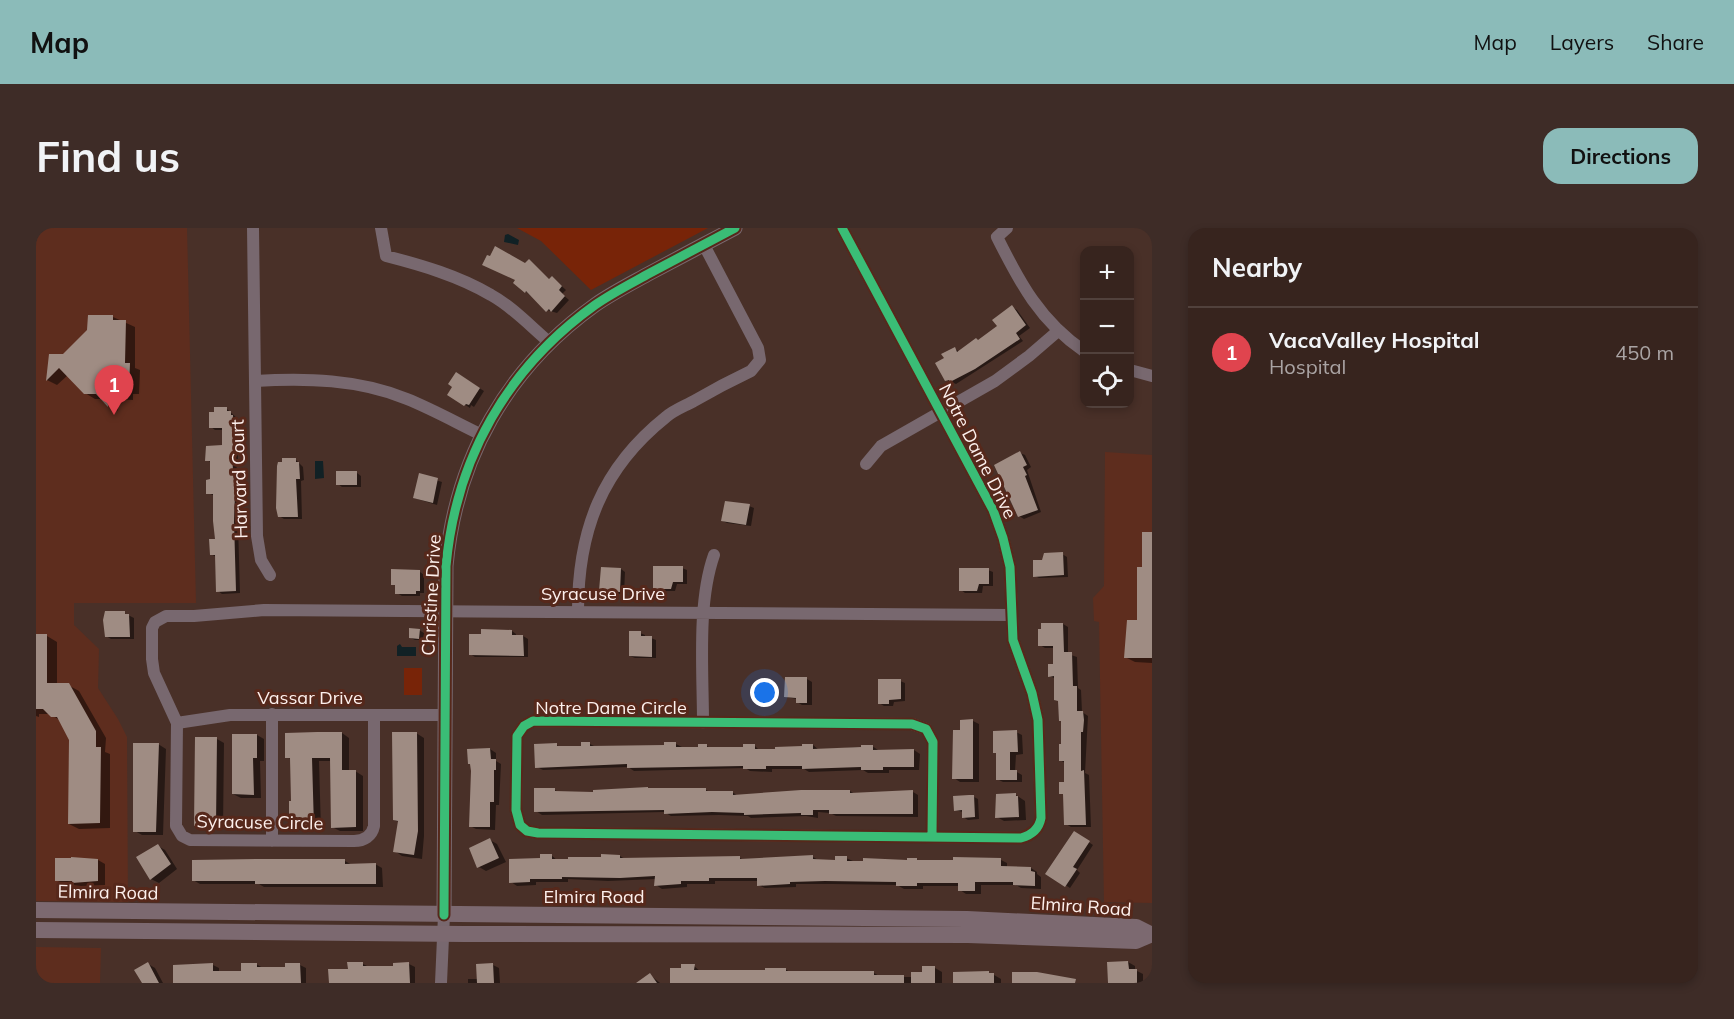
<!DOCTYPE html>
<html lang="en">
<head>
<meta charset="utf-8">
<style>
	:root { --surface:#37241e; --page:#3e2c27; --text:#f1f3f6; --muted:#aaa4a4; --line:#51413c; --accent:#8bbbb9 }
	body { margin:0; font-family:Mulish,sans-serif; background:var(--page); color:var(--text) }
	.controls { position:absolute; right:18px; top:18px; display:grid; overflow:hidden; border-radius:12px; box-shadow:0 3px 9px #0003 }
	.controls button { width:54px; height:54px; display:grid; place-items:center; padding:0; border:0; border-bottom:2px solid var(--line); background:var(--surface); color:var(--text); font:30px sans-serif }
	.you { position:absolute; left:729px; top:465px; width:21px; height:21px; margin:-15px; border:4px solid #fff; border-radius:50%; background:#1a73e8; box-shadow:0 0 0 9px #1a73e833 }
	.badge { display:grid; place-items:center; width:39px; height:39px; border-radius:50%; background:var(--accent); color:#fff; font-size:20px; font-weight:700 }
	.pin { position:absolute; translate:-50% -50px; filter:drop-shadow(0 2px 3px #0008) }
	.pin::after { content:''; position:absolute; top:32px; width:21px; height:18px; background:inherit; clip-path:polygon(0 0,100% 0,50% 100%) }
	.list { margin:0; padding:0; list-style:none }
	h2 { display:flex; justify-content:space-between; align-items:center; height:78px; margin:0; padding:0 24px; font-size:26px }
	h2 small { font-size:20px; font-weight:400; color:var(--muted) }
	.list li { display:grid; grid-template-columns:39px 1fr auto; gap:18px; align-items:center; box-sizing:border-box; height:90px; padding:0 24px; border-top:2px solid var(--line) }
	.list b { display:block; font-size:22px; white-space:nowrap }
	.list p { margin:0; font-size:20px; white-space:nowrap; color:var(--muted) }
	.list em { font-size:20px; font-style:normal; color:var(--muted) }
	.icon { flex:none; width:33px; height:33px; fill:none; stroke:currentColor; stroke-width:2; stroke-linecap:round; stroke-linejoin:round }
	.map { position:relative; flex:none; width:1116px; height:755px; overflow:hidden; border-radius:18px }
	header { display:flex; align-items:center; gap:36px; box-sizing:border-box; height:84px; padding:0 30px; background:var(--accent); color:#111 }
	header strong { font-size:28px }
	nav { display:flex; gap:33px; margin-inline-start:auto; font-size:21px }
	.intro { display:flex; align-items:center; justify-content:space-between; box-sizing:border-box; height:144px; padding:0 36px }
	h1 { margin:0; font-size:42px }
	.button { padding:15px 27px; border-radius:18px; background:var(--accent); color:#111; font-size:21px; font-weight:700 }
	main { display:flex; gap:36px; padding:0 36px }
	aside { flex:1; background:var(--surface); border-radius:18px; box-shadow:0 3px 9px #0003 }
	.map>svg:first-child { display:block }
	.built { fill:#5e2d1e }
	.green { fill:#782408 }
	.water { fill:#112125 }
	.shadow { fill:#0007 }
	.building { fill:#9f8c83 }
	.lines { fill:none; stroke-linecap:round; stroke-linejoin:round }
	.minor { stroke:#78686f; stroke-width:12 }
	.tertiary { stroke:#78686f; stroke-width:15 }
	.secondary { stroke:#7c6970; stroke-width:16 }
	.cycleway-casing { stroke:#56281b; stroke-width:13 }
	.cycleway { stroke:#3abd76; stroke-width:9 }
	.labels { text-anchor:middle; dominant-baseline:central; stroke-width:6; stroke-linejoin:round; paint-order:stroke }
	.street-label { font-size:18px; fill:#fdf0ed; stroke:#56281b }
</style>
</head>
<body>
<header>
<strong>Map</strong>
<nav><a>Map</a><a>Layers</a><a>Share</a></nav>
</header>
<div class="intro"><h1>Find us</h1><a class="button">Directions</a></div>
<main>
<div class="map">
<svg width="1116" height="755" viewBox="0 0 1116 755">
	<rect width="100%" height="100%" fill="#493028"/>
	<path class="built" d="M0,0H151L160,375H38V397L63,421L62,460L82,491L91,509L92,674L0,673Z
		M1069,224L1116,227V675L1068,674L1063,394L1058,393L1057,370L1068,358Z
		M0,719L65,720L64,755H0Z"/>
	<path class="green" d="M481,0H672L555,62L505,13Z
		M368,440H386V467H368Z"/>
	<path class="water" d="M472,6L483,12L482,17L468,14L469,7Z
		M279,233H287L288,250L279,251Z
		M364,416L366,419H380V428H361V418Z"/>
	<path class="shadow" d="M493,33L514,52L520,53L530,62L526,66L533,72L521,85L511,82L479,54Z
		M976,79L981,82L994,100L983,108L987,113L920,156L911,152L910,131L919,121L924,124L943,114L963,99Z
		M77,89L99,99V140L104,142L103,166H97V172L81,171L82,183L67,171H59L49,165L32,147L21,157L11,152L15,127H27Z
		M421,146L448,163L438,179L435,177L434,180L413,166L418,158Z
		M191,181L202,191V231H200L203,269L202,296L204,365L186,366L182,363L180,329L175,326L181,312L179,268L172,265L175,253L176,235L171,232L187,219V202H179L175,199Z
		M984,225L989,227L995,239L991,242L1005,284L988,291L983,288Z
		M259,231L267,239L268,252L265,253L266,291H248L243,288Z
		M321,245L325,248V259H306L302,256Z
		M384,247L406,254L401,277L378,270Z
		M713,278L718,280L715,298L691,295L687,293Z
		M1116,305V435L1099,434L1089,429L1102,393L1107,341Z
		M1026,326L1031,329L1032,349L1003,350L999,348L1007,334Z
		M646,340L651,342V356H641L639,363H623L618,360Z
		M585,341L589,344L588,366L569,365L565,362Z
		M952,342L957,344V358H947L946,365H929L925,362Z
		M384,344L388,347V365H384V368H366L361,365V358L356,356Z
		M88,385L98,390V411H75L70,408Z
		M1027,396L1032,399V426L1041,429L1042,460L1045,462L1046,484L1052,488L1049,545L1053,547L1055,599H1035L1030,596L1029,567L1025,565L1030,556L1029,535L1024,532L1027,518L1026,493L1020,451L1014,448L1018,438V420H1009L1004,417Z
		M383,402L388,405V412H379L375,410Z
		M476,403L480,406V408H487L492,411V429H439L434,426Z
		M604,405L609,407V410H615L620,412V430H599L594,428Z
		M0,408H11L21,414V457H32L43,463L70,510L69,524L74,526V600L43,601L33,596L34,512L25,493L14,486H3V489L0,488Z
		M750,451H771L776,454V477H766L761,474V471L750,469Z
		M864,453L869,455V473L858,474L857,478H848L843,475Z
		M937,493L943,496V554H924L918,550L925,503Z
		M980,504L986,507L987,526L980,527L979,543L986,547V554H967L961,551Z
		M306,505L313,510V543H319L327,548V603H304L296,599V533H283L285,602H262L254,598L257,575L255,531L251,529V506Z
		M380,505L388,510V608L386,631L366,628L359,623L363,594L358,592Z
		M221,507L228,511V533H224L225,570H205L197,566Z
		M181,511L188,515L187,601H167L160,597Z
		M122,516L130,521L127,607H106L99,603Z
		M554,516L560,519L630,518L640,516L646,519L663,521L671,518L676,521H709L718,517L724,523L767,520V517H777L783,522L836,518L842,522H878L884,526L883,542H853V545H832L827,542L773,544L768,541H736V544L714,543L709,540L598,543L592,539L507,542L501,539L520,517L525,519L546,520Z
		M454,521L460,525V533L465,536L463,577H460L459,602L440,601L434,598L436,536Z
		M519,562L524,565L670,562L674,564H696L702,568L814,563L819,566L877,564L882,567V589L800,588L794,585L782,584V590L770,588L715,590L712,588L683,587L635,588L628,584L506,587L500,583Z
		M980,567L989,573L990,592L968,593L961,589V568Z
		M938,569L942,571L943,591L932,592L927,589V584L919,582Z
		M1039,605L1057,617L1041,642L1044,645L1034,660L1011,645Z
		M454,612L461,616L470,634L450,643L443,639Z
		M122,618L129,622L141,641L123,655L115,651Z
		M515,627L522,633L567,630V628H584L589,631L704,630L708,632L777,629L784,633H800L810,630L817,633L873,634L880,631L885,634H918L919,631L965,632L971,635V640H995L1001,644V646L1005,649V661L985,660L980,657H945V666H930L924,662V658H887V661H868L861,657L797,656H760V659L729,660L722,657V653H679V656H651V659L626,661L620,657V651L572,653L532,651V654H500V657L481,658L475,654L505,631Z
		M62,632L69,636V657L45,658L28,656L20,652Z
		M309,633L316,637L339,636L346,640L347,659H228L223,656H164L157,652Z
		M1092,734L1099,738V742L1107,746V755H1073V735Z
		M112,736L119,740L127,755H108L100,742Z
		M220,736L227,740L250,741L264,737L270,740V755H139L138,739L177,737L183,740V744H207Z
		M327,736L333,739H359L373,736L379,739V755H294V743L313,742Z
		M457,737L463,740L464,755H432V751H442Z
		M658,738L665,744H730L749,741L754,744L838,745L845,749H876L899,740L906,744V755H636V741H646Z
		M918,745L958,747L965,751V755H918Z
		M614,747L624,755H603Z"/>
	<path class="building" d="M459,18L489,35L493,31L513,51L516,48L526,58L523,62L529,68L515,84L513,81L510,84L490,63L489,65L477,55L479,52L446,37L451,27L454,28Z
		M976,77L990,97L980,105L984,111L939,141L914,154L913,152L909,153L899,135L908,130L905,126L919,119L921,124L940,110L942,112L961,98L956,92Z
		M52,87H77V92H90L89,135H94L93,161H87V167L71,166L72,179L60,166H48L23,140L10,153L13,126H27L51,102Z
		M420,144L444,160L433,177L430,176L428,178L411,167L416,159L412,156Z
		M178,179H191V183H195V187H197L198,229H196L199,266L198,293L200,363L180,364L179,327H174L173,311H179L177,293V266H170V252L174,251V233H169L170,218L186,217V200H173V184H178Z
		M984,223L991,237L987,239L991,247L989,248L1002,282L982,289L958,237Z
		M246,230H260V234H263L264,251H260L262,289H242L240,280L241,238L242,234H246Z
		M300,243H321V257H300Z
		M383,245L402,250L397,275L377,270Z
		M689,273L714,276L710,297L685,293Z
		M1106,304H1116V430H1088L1091,392H1101V339H1106Z
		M1027,324L1028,347L997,349V332H1006L1008,325Z
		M617,338H647V354H637L635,361H617Z
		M565,339L585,340L584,364L563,363Z
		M923,340H953V356H943L941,363H923Z
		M355,341L384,342V363H380V366H359V357H355Z
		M69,383H89V386H93L94,409H69L67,392Z
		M1005,395H1027L1028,424H1036L1037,458H1041V483H1047L1048,492L1047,504H1045V543L1048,542L1050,597H1028L1027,566H1023V554H1028V533H1023V516H1025V493H1023L1022,473L1018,472V448L1012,449V436H1017V418H1002V401H1005Z
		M373,400L384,401L383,411L373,410Z
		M445,401L476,402V407H487L488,428L433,427V406H445Z
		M593,403H605V408H616V429L593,428Z
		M0,406H11V455H33L60,503V519H65L64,595L32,596L33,512L21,489H15L7,481H0Z
		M749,449H771V475H760V470L748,469Z
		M842,451H865V471L853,472V476H842Z
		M937,491V551H916L917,502H924V492Z
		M981,502L982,524H974V542H981V552H960V525H957V503Z
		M281,504H306V542H320V599L295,600L294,530H276L278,599H253V573H255L254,530H249V505Z
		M356,504H381L382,603L378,627L357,624L362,593L357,592Z
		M196,506H221V530H217L218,567L196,566Z
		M159,509H181L180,598H158Z
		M545,514H554V518L628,517V514H640V519H662V516H671V519H707V516H719V521H739V519L766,518V516H777V521L825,519V517H837V522L878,521V539H847V542H825V539L766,541V538H730V541H707V538L591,540V536L499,540L498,516L521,515V518H545Z
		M97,515H123L120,604H97Z
		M454,520L455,531H460V542H458V574H454V599H433L435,543L434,536H432L431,521Z
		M612,559V560H670V563H697V567L765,562H814V565L877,562V586H793V582H777V587H765V585L708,587V585L676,584L628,586V582L498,584V560H519V563L557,564V562Z
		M980,565V568H982L983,589L959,590L960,566Z
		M933,567H938L939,589L926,590V582L918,583L917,568Z
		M1038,603L1054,613L1037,639L1041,641L1029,659L1009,646Z
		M454,610L463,630L441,640L433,620Z
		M122,616L135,636L114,652L100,629Z
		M504,626H516V631H532V629H565V626L584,627V630L704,628V631L777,627V631L799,632V628H811V633H827V630L871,632V630H881V632H917V629L965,630V638L995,639V643L999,644V658L977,657V654H939V663H922V655H881V658H860V654L789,653L754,654V656L721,658V650H673V653H645V656L618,658L619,648L584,650L526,649V651H494V654L473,655V631L504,630Z
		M35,629L62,631V653L36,655V653H19V630H35Z
		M220,631H309V636L340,635V656H219V653H156V632Z
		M1092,733L1093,741H1101V755H1072L1071,734Z
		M112,734L123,755H106L98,742Z
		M311,734H327V738H357V735L373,734L374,755H293L292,741H312Z
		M177,735V743H205V735H221V739H249V735H264L265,755H137V737Z
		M457,735L458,755H441L440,736Z
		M645,736H659L658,742H729V740H750V743H838V747H868V755H634V740H645Z
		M886,738H899V755H875V744H886Z
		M953,743V745H958V755H917V744Z
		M976,744H1001L1040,751L1039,755H976Z
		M614,745L621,755H600Z"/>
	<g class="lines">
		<path class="minor" d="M217,0L221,308L225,332L234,347
			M345,0L350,28C385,37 423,48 455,67C477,79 494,98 513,114
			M806,0L957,282L967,310L974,339L977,412L996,465L1002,492L1005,590C1003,601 996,607 985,610L502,605L491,603L484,597L480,582L481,508L488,498L497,493L876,496L890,501L897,514L896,608
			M971,0L961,9C984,55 1004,93 1048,123
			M1094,142L1116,148
			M219,153C269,150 323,151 371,171C396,181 421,195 446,207
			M830,236L845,218L959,153L993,128L1022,103
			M542,383C542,302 566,240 630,189C638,182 649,178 658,173C677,162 696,152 715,143L724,132L722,120L668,17
			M338,487V598C336,608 328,613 318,613L154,612L146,608L140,598L141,495L118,445L116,431V400L119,394L130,388H158L228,382L975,387
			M141,495L194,487H408
			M667,495C667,443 661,375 678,327
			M236,613V486
			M405,755L408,687"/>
		<path class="tertiary" d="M408,687L410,338C420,230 471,140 559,77C576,65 596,55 614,45C642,30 671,15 699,0"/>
		<path class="secondary" d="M0,682L931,691L1100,699L1116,707
			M0,702L427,706L932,707L1100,713L1114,707"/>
		<g class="cycleway-casing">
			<path id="cycleway" d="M806,0L957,282L967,310L974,339L977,412L996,465L1002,492L1005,590C1003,601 996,607 985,610L502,605L491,603L484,597L480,582L481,508L488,498L497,493L876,496L890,501L897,514L896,608
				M408,687L410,338C420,230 471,140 559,77C576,65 596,55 614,45C642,30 671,15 699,0"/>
		</g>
		<use href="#cycleway" class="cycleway"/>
	</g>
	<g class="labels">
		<g class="street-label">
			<text transform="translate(942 223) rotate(63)">Notre Dame Drive</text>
			<text transform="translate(203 251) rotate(-92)">Harvard Court</text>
			<text x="567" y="365">Syracuse Drive</text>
			<text transform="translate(395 367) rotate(-87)">Christine Drive</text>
			<text x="274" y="469">Vassar Drive</text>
			<text x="575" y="479">Notre Dame Circle</text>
			<text transform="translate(224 594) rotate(1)">Syracuse Circle</text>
			<text transform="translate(72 664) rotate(1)">Elmira Road</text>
			<text x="558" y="668">Elmira Road</text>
			<text transform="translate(1045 678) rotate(4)">Elmira Road</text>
		</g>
	</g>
</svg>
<div class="controls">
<button>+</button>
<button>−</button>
<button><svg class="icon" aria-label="locate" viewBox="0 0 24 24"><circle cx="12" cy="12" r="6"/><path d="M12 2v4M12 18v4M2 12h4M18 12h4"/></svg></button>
</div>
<div class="you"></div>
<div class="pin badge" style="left:78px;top:187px;background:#e0444e">1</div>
</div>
<aside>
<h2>Nearby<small></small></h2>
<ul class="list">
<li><span class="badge" style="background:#e0444e">1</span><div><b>VacaValley Hospital</b><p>Hospital</p></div><em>450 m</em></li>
</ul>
</aside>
</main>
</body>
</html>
